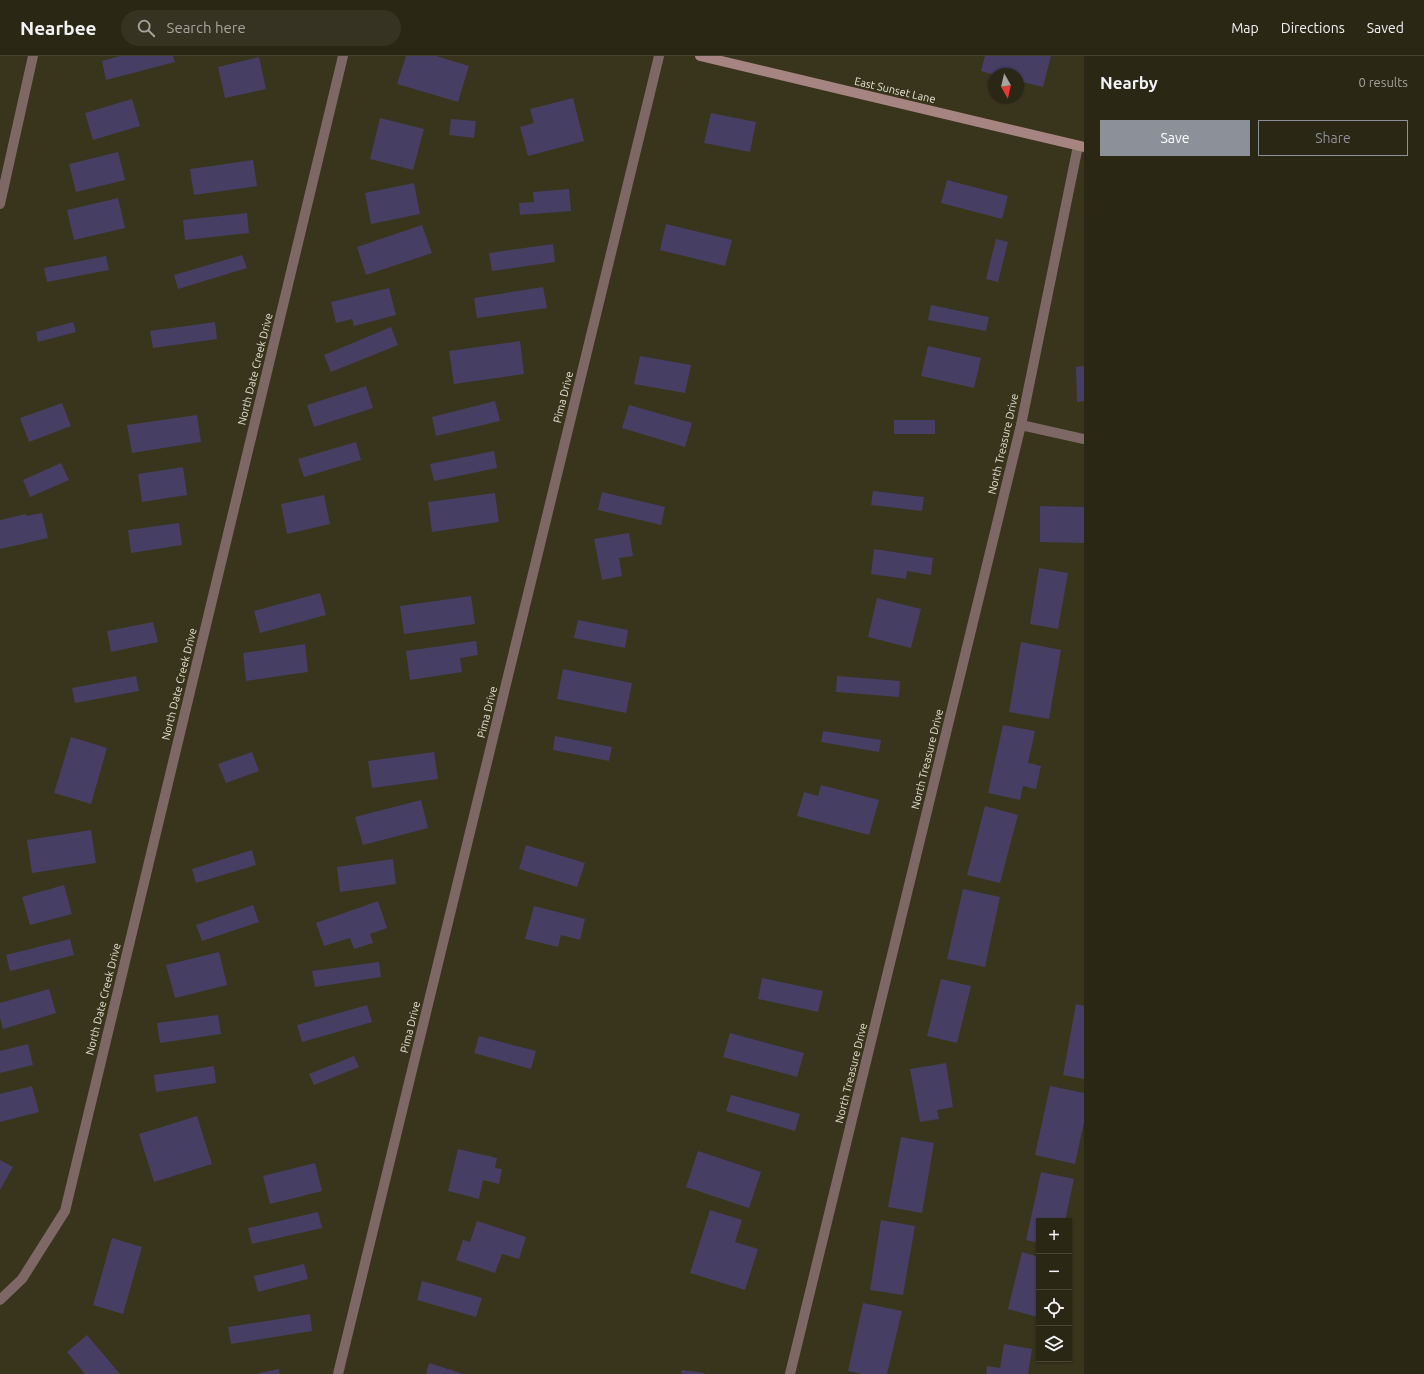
<!DOCTYPE html>
<html lang="en">
<head>
<meta charset="utf-8">
<style>
	:root { --surface:#2b2715; --page:#373322; --text:#f1f3f6; --muted:#a6a5a0; --line:#474434; --accent:#8c9099 }
	body { margin:0; font-family:Ubuntu,sans-serif; background:var(--page); color:var(--text) }
	.controls { position:absolute; right:12px; bottom:12px; display:grid; overflow:hidden; border-radius:0px; box-shadow:0 1px 3px #0004 }
	.controls button { width:36px; height:36px; display:grid; place-items:center; padding:0; border:0; border-bottom:1px solid var(--line); background:var(--surface); color:var(--text); font:20px sans-serif }
	.compass { position:absolute; left:988px; top:12px; width:36px; height:36px; border-radius:50%; background:var(--surface); box-shadow:0 1px 3px #0004; rotate:172deg }
	.list { margin:0; padding:0; list-style:none }
	h2 { display:flex; justify-content:space-between; align-items:center; height:52px; margin:0; padding:0 16px; font-size:17px }
	h2 small { font-size:13px; font-weight:400; color:var(--muted) }
	.actions { display:flex; gap:8px; padding:12px 16px }
	.actions a { flex:1; padding:9px 0; border:1px solid var(--accent); border-radius:0px; text-align:center; font-size:14px; color:var(--accent) }
	.actions .main { background:var(--accent); color:#fff }
	.icon { flex:none; width:22px; height:22px; fill:none; stroke:currentColor; stroke-width:2; stroke-linecap:round; stroke-linejoin:round }
	.map { position:relative; flex:none; width:1084px; height:1318px; overflow:hidden }
	header { display:flex; align-items:center; gap:24px; box-sizing:border-box; height:56px; padding:0 20px; background:var(--surface); border-bottom:1px solid var(--line) }
	header strong { font-size:19px }
	nav { display:flex; gap:22px; margin-inline-start:auto; font-size:14px }
	.search { width:280px; height:36px; background:var(--page); display:flex; align-items:center; gap:10px; box-sizing:border-box; padding:0 14px; border-radius:22px; color:var(--muted); font-size:15px }
	main { display:flex }
	aside { flex:1; background:var(--surface) }
	.map>svg:first-child { display:block }
	.building { fill:#463f63 }
	.lines { fill:none; stroke-linecap:round; stroke-linejoin:round }
	.street { stroke:#7d6866; stroke-width:10 }
	.secondary { stroke:#a58482; stroke-width:10 }
	.labels { text-anchor:middle; dominant-baseline:central; stroke-width:3; stroke-linejoin:round; paint-order:stroke }
	.street-label { font-size:11px; fill:#e5e2d4; stroke:#39341c }
</style>
</head>
<body>
<header>
<strong>Nearbee</strong>
<div class="search"><svg class="icon" aria-label="search" viewBox="0 0 24 24"><circle cx="10" cy="10" r="6"/><path d="M15 15l6 6"/></svg>Search here</div>
<nav><a>Map</a><a>Directions</a><a>Saved</a></nav>
</header>
<main>
<div class="map">
<svg width="1084" height="1318" viewBox="0 0 1084 1318">
	<rect width="100%" height="100%" fill="#39341c"/>
	<path class="building" d="M120,0H173L175,6L106,24L102,5Z
		M406,0H436L469,10L458,46L397,28Z
		M985,0H1051L1043,31L1018,25V18L994,19L981,15Z
		M259,1L266,33L225,42L218,11Z
		M573,42L584,85L528,100L520,71L534,67L530,53Z
		M132,43L140,70L93,84L85,57Z
		M711,57L756,66L750,96L704,87Z
		M380,62L424,73L413,114L370,103Z
		M451,63L476,65L474,82L449,79Z
		M118,96L125,124L76,136L69,108Z
		M253,104L257,130L194,139L190,113Z
		M947,124L1008,140L1002,163L941,147Z
		M414,127L420,158L371,168L365,137Z
		M569,133L571,155L520,159L519,147L534,146L533,136Z
		M118,142L125,172L74,184L67,154Z
		M247,157L249,177L185,184L183,164Z
		M666,168L732,184L725,210L660,194Z
		M422,169L432,197L366,219L357,191Z
		M996,183L1008,186L998,226L986,223Z
		M553,188L555,206L492,215L489,197Z
		M242,199L247,212L178,233L174,219Z
		M106,200L109,214L47,226L44,212Z
		M543,231L547,252L477,262L474,242Z
		M389,232L396,259L354,270L352,263L336,267L331,246Z
		M931,249L989,261L986,275L928,264Z
		M73,266L76,276L38,286L36,276Z
		M215,266L217,283L153,292L150,275Z
		M391,271L398,289L331,316L324,299Z
		M520,285L524,318L454,328L449,295Z
		M928,290L981,302L974,332L921,320Z
		M640,300L691,309L685,337L634,328Z
		M1084,310V345L1077,346L1076,311Z
		M366,330L373,352L314,371L307,349Z
		M495,345L500,365L436,380L432,361Z
		M62,347L71,370L29,386L20,362Z
		M629,349L692,367L685,391L622,372Z
		M197,359L201,386L132,397L127,369Z
		M894,364H935V378H894Z
		M356,386L361,404L304,421L298,403Z
		M494,395L497,412L434,425L430,408Z
		M61,407L69,424L30,441L23,424Z
		M183,411L187,439L142,446L138,418Z
		M873,435L924,441L922,455L871,449Z
		M602,436L665,451L661,469L598,454Z
		M495,437L499,466L432,476L428,446Z
		M324,439L330,468L287,478L281,448Z
		M1040,450L1084,451V487L1040,486Z
		M42,457L48,482L0,493V464L26,458V460Z
		M179,467L182,489L131,497L128,474Z
		M629,477L633,500L619,502L622,520L602,524L594,483Z
		M874,493L933,502L931,519L907,515L906,523L871,518Z
		M1039,512L1068,517L1058,573L1030,568Z
		M320,537L326,559L260,577L254,555Z
		M471,540L475,568L404,578L400,550Z
		M877,542L921,553L911,592L868,581Z
		M578,564L628,574L625,592L574,582Z
		M153,566L158,586L111,596L107,575Z
		M476,585L478,599L460,602L462,616L410,624L406,595Z
		M1021,586L1061,594L1049,663L1009,656Z
		M305,588L308,616L246,625L243,597Z
		M563,613L632,627L626,657L557,643Z
		M136,620L139,635L75,647L72,632Z
		M837,620L900,625L899,641L836,636Z
		M1003,669L1035,675L1028,707L1041,710L1036,733L1023,730L1020,744L988,737Z
		M823,675L881,684L879,696L821,686Z
		M555,680L612,691L609,705L553,694Z
		M71,681L107,692L91,748L54,737Z
		M252,696L259,715L226,727L218,708Z
		M434,696L438,723L372,732L368,705Z
		M821,729L879,744L869,779L797,760L804,736L818,740Z
		M421,744L428,772L363,789L355,761Z
		M985,750L1018,759L1000,827L967,819Z
		M91,774L96,807L32,817L27,784Z
		M526,789L585,807L577,831L519,813Z
		M252,794L256,809L196,827L192,813Z
		M393,803L396,828L340,836L337,811Z
		M64,829L72,858L30,869L22,841Z
		M963,833L1000,841L985,911L947,903Z
		M378,845L387,872L370,878L373,887L354,893L350,882L324,890L316,867Z
		M253,849L259,866L202,885L196,869Z
		M534,850L585,863L580,884L561,879L558,891L525,883Z
		M70,883L74,899L10,915L6,899Z
		M219,896L227,929L175,942L166,909Z
		M379,906L381,921L315,931L312,915Z
		M762,922L823,935L818,956L758,943Z
		M941,923L971,930L957,987L927,980Z
		M49,933L56,957L3,973L0,962V947Z
		M1076,948L1084,950V1023L1063,1019Z
		M367,949L372,966L302,986L297,969Z
		M218,959L221,978L160,987L157,967Z
		M730,977L804,997L797,1021L723,1001Z
		M479,980L536,995L531,1013L474,997Z
		M28,988L33,1009L0,1017V995Z
		M354,1000L359,1011L314,1029L309,1018Z
		M946,1007L953,1051L937,1054L939,1063L920,1066L910,1013Z
		M214,1010L216,1027L156,1036L154,1019Z
		M32,1030L39,1056L0,1066V1038Z
		M1050,1030L1084,1037V1066L1075,1108L1035,1099Z
		M731,1039L800,1058L795,1075L726,1055Z
		M197,1060L212,1108L154,1126L139,1078Z
		M901,1081L934,1087L922,1157L888,1151Z
		M458,1093L497,1102L495,1112L502,1113L499,1128L483,1124L479,1143L448,1135Z
		M698,1095L761,1116L749,1152L686,1131Z
		M0,1104L13,1111L0,1134Z
		M315,1107L322,1135L270,1148L263,1120Z
		M1041,1116L1074,1123L1065,1165H1039V1187L1026,1184Z
		M710,1154L742,1164L735,1186L758,1193L745,1234L690,1217Z
		M318,1156L322,1172L252,1188L248,1172Z
		M881,1164L915,1170L903,1239L870,1234Z
		M477,1165L526,1181L519,1203L502,1198L495,1217L456,1204L463,1184L470,1186Z
		M112,1182L142,1191L123,1258L93,1249Z
		M1022,1196L1039,1201V1256L1038,1261L1008,1253Z
		M304,1208L308,1223L258,1236L254,1220Z
		M422,1225L482,1242L476,1261L417,1244Z
		M863,1247L902,1255L887,1318H863L848,1315Z
		M310,1258L312,1275L231,1288L228,1271Z
		M87,1279L120,1318H85L67,1296Z
		M1004,1288L1032,1293L1028,1318H986L987,1310L1000,1312Z
		M429,1307L464,1318H426Z
		M279,1313L280,1318H259V1317Z
		M682,1314L705,1317V1318H681Z"/>
	<g class="lines">
		<path class="street" d="M0,148L33,0
			M1021,369L1084,383
			M0,1244L22,1223L65,1155L343,0
			M338,1318L659,0
			M790,1318L1021,369L1078,90"/>
		<path class="secondary" d="M700,0L1084,91"/>
	</g>
	<g class="labels">
		<g class="street-label">
			<text transform="translate(895 34) rotate(13)">East Sunset Lane</text>
			<text transform="translate(255 313) rotate(-76)">North Date Creek Drive</text>
			<text transform="translate(563 341) rotate(-76)">Pima Drive</text>
			<text transform="translate(1003 388) rotate(-77)">North Treasure Drive</text>
			<text transform="translate(179 628) rotate(-76)">North Date Creek Drive</text>
			<text transform="translate(487 656) rotate(-76)">Pima Drive</text>
			<text transform="translate(927 703) rotate(-76)">North Treasure Drive</text>
			<text transform="translate(103 943) rotate(-76)">North Date Creek Drive</text>
			<text transform="translate(410 971) rotate(-76)">Pima Drive</text>
			<text transform="translate(851 1017) rotate(-76)">North Treasure Drive</text>
		</g>
	</g>
</svg>
<div class="controls">
<button>+</button>
<button>−</button>
<button><svg class="icon" aria-label="locate" viewBox="0 0 24 24"><circle cx="12" cy="12" r="6"/><path d="M12 2v4M12 18v4M2 12h4M18 12h4"/></svg></button>
<button><svg class="icon" aria-label="layers" viewBox="0 0 24 24"><path d="M12 4l9 5-9 5-9-5zM3 14l9 5 9-5"/></svg></button>
</div>
<svg class="compass" viewBox="-18 -18 36 36"><path d="M0-13l5 13h-10z" fill="#e53935"/><path d="M0 13l5-13h-10z" fill="#a6a5a0"/></svg>
</div>
<aside>
<h2>Nearby<small>0 results</small></h2>
<ul class="list">
</ul>
<div class="actions"><a class="main">Save</a><a>Share</a></div>
</aside>
</main>
</body>
</html>
